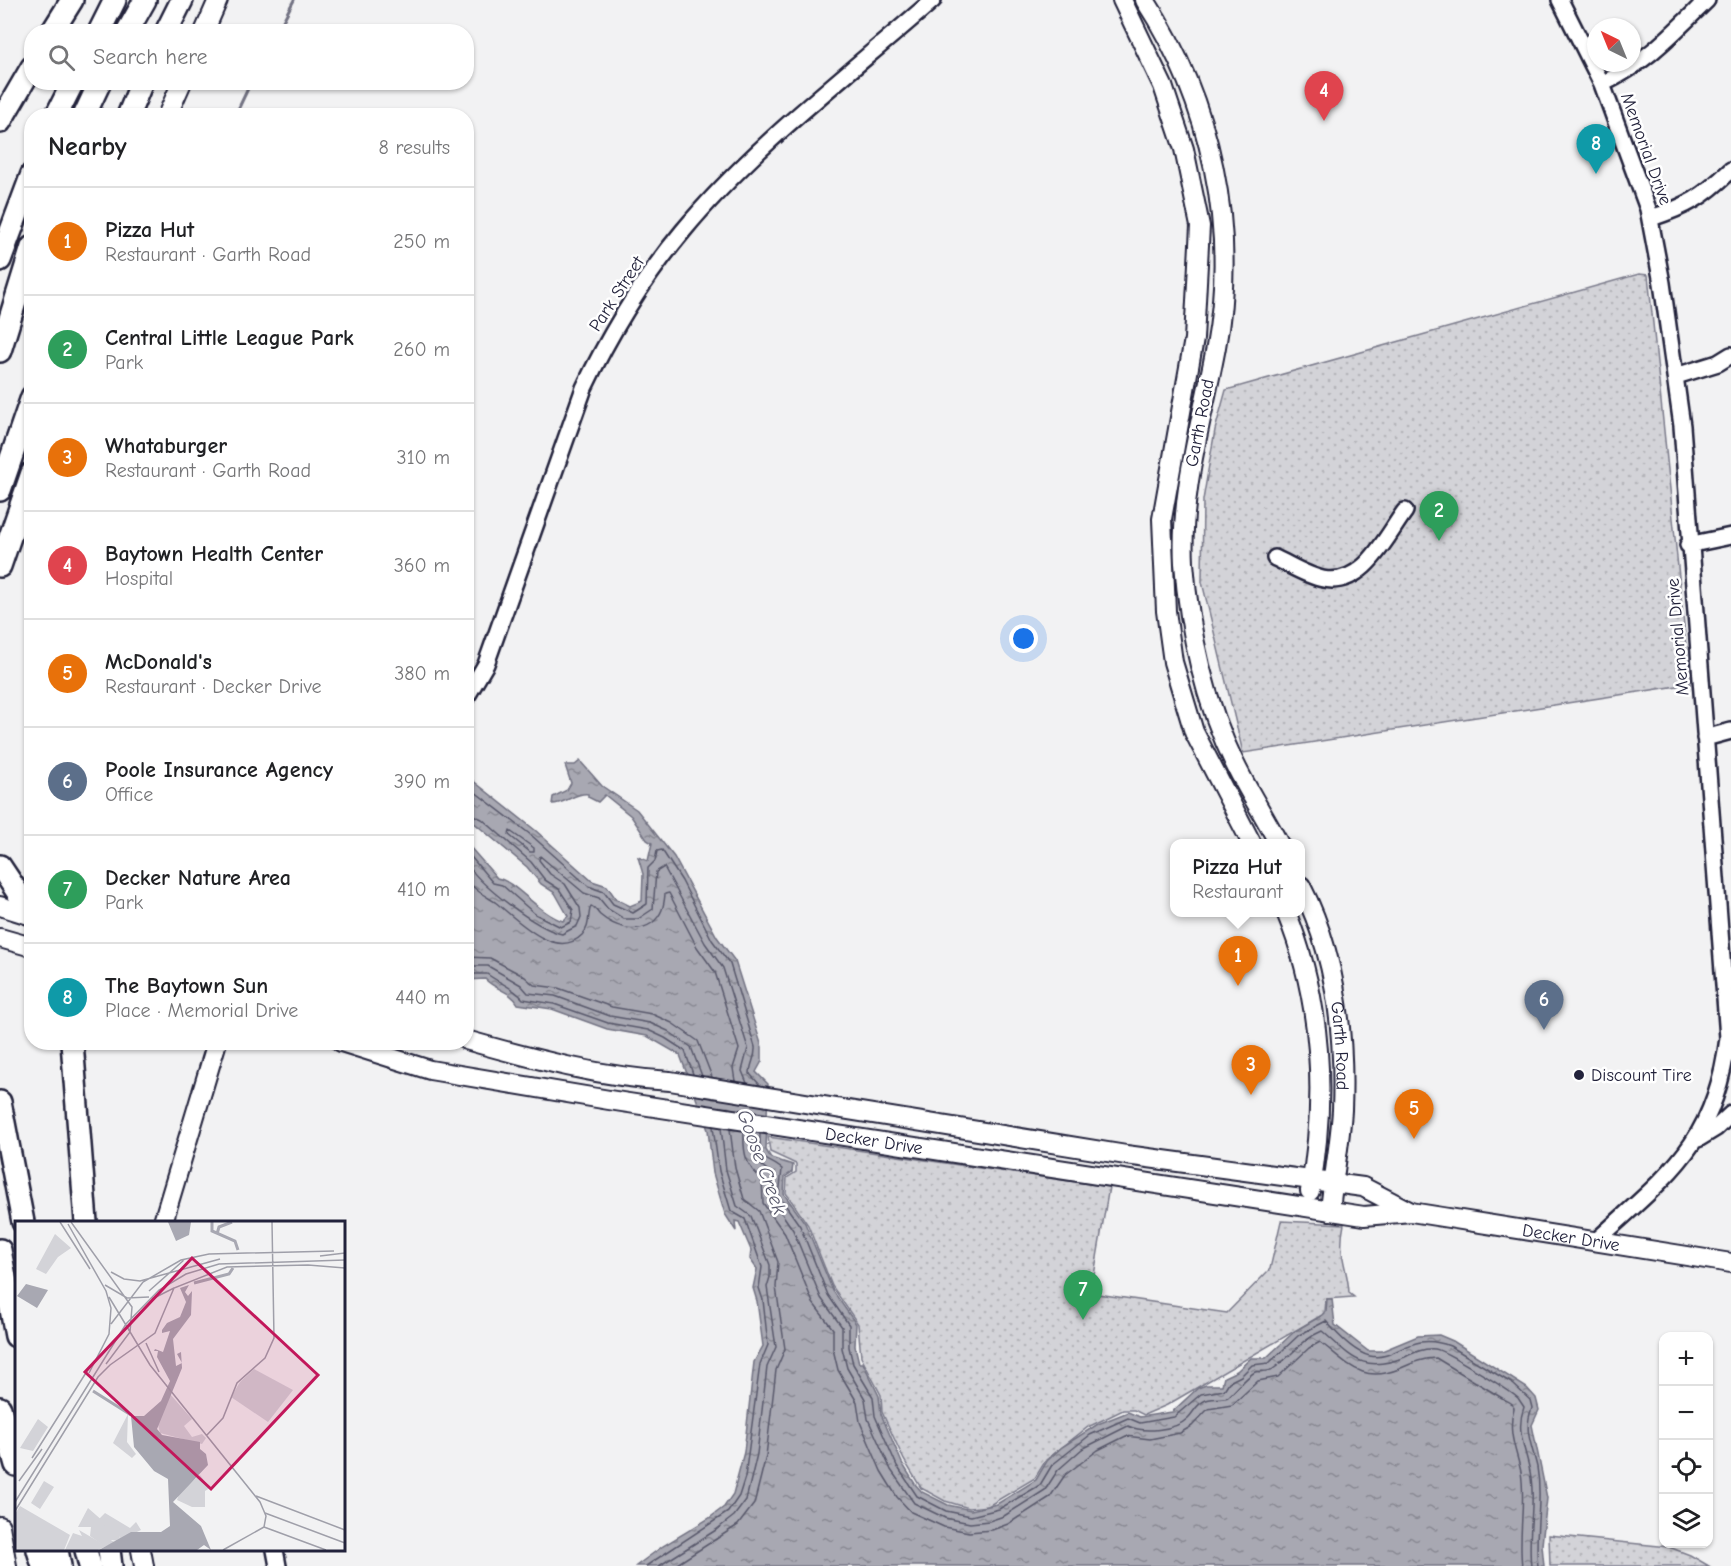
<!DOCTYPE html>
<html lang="en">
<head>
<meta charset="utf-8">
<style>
	:root { --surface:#fff; --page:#f6f6f6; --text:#202124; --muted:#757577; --line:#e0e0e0; --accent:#0b8043 }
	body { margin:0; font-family:"Comic Neue",sans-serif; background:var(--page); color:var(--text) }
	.controls { position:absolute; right:18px; bottom:18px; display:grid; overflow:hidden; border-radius:12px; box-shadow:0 2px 4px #0004 }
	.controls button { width:54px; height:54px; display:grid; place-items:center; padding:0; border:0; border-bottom:2px solid var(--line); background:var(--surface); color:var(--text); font:30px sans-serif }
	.compass { position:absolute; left:1587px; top:18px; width:54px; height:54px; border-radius:50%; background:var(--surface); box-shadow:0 2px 4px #0004; rotate:317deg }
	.you { position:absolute; left:1024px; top:639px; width:21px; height:21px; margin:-15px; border:4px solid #fff; border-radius:50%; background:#1a73e8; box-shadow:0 0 0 9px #1a73e833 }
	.badge { display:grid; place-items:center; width:39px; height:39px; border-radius:50%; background:var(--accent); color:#fff; font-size:20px; font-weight:700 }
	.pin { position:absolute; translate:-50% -50px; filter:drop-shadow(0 2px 3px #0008) }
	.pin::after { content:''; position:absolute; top:32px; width:21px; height:18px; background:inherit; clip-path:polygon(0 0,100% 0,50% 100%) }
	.popup { position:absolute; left:1170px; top:839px; width:135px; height:78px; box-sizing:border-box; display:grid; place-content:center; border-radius:12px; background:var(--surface); filter:drop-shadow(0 2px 4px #0005); font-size:20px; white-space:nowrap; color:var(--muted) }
	.popup b { font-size:22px; color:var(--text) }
	.popup::after { content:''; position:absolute; left:50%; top:100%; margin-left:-12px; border:12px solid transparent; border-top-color:var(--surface) }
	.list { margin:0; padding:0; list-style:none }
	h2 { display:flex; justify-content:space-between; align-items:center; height:78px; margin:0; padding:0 24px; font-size:26px }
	h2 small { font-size:20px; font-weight:400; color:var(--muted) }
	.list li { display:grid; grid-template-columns:39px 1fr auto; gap:18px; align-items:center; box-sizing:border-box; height:108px; padding:0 24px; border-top:2px solid var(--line) }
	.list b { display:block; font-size:22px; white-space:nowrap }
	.list p { margin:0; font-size:20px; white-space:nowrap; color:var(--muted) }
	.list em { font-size:20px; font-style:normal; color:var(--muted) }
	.icon { flex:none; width:33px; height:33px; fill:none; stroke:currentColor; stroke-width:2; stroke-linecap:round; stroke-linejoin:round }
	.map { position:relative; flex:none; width:1731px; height:1566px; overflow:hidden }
	.search { position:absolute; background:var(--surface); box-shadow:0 2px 4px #0004; left:24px; top:24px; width:450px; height:66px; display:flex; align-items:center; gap:15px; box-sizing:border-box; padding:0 21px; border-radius:24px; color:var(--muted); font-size:22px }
	.panel { position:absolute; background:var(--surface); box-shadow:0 2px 4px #0004; left:24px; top:108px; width:450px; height:942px; border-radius:24px }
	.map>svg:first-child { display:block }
	.park { fill:url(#park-dots); stroke:#7a7a8a; stroke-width:1.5 }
	.water { fill:url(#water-ripples); stroke:#727282; stroke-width:1.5 }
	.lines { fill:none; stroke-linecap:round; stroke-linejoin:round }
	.shore { stroke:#58586b; stroke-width:1.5 }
	.stream { stroke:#727282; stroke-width:3 }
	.minor-casing { stroke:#22223b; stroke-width:20 }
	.major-casing { stroke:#22223b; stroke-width:22 }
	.highway-casing { stroke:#22223b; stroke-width:26 }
	.minor { stroke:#fff; stroke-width:15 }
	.major { stroke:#fff; stroke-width:18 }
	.highway { stroke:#fff; stroke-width:21 }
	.poi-dot { fill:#22223b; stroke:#fff; stroke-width:2 }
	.labels { text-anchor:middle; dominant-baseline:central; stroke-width:5; stroke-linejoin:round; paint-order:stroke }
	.street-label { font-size:18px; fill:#22223b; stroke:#fff }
	.poi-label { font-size:18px; fill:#22223b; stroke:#fff; text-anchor:start }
	.water-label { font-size:20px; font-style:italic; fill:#58586b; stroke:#fff }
	.inset-river { fill:none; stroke:#a8a8b2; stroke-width:3 }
	.inset-road { fill:none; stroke:#9f9fa9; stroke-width:1.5 }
	.view { fill:#c2185b; fill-opacity:0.15; stroke:#c2185b; stroke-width:3 }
	.inset-edge { fill:none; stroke:#22223b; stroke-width:3 }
</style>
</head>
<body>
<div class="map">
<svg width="1731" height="1566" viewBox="0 0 1731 1566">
	<defs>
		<pattern id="park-dots" width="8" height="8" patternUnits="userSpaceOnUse" patternTransform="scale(1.5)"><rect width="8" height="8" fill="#d3d3d8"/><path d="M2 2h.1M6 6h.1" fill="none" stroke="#b5b5ba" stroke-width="1.8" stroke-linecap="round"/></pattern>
		<pattern id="water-ripples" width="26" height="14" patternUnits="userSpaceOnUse" patternTransform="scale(1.5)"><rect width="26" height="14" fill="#a8a8b2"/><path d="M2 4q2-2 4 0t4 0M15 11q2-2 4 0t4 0" fill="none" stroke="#888892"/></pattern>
	</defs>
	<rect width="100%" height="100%" fill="#f2f2f3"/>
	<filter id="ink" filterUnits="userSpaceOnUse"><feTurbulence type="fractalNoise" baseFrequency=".0167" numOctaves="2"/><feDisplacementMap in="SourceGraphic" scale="12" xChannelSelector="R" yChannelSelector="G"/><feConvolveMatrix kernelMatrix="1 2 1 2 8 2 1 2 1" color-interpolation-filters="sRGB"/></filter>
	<g filter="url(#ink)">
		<path class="park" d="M1639,274L1648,275L1690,684L1243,753L1202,582L1203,500L1215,430L1226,390Z
			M768,1137L1109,1187L1091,1293L1227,1313L1270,1269L1281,1221L1344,1224C1337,1257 1348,1267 1349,1293L1354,1297L1326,1299L1325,1311L1322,1315L1167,1405L1144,1415L1134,1410H1123L1088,1427L1046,1460L1035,1478L988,1506L969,1508L945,1501L921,1488L904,1460L882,1412L881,1395L861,1357L858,1324L832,1286L808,1225L786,1193L787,1178L796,1172V1164L770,1152Z
			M1549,1535L1669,1547L1690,1555L1709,1566H1550Z"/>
		<path class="water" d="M580,761L602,786L637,810L674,857L717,937L735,961L762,1047V1061L756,1072L768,1084L766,1150L771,1158L793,1165L792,1172L785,1177L784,1194L805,1223L833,1291L856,1324L855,1346L859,1363H863L879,1396L881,1414L902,1463L915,1484L922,1492L948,1505L971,1510L997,1504L1036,1480L1047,1461L1062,1447L1098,1424L1128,1412L1140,1417L1172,1412L1198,1388L1206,1385H1222L1224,1377L1237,1371L1251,1358H1266L1295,1331L1323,1315L1326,1312L1327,1299H1332L1335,1325L1368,1351H1382L1418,1336L1439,1335L1453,1341L1527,1388L1536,1398L1539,1410L1532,1425L1547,1498L1542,1545L1544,1566H636L663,1546L708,1519L724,1507L733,1494L744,1452L754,1362L763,1346L757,1301L753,1288L757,1269L750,1259L751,1250L739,1222L735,1221L736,1231L725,1214L713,1173L708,1130L680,1055L647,1036L607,1029L552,1009L518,1004C510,990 495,990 485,979L467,980L466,836L469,846L497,878C514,880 539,914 563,921L568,916L555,893L541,884L527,867L467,817V776L535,830L592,881L607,886L616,899L630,906L642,901L643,874L638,857L648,861L652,843L647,840L631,816L605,795L598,802L588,797V794C576,792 565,804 552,804L553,797L567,790L571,783L565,765H575Z"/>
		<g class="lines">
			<path class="shore" d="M466,785L531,835L588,886L604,892L613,904L633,913L647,904L648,868L655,861L657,851L662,850L682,881L712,940L730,964L755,1047C756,1058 750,1063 750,1074L760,1085
				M466,812L482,819L531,862L545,880L559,889L573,910L571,922L561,927L535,914L502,885L493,883L466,851
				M510,831L534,848V852H530L509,835Z
				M466,862C478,884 537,929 562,934L577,926L581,917L580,908L565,884L550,874L539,860L540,856L584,893L599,898L608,909L624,919H638L653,909L656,872L664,867L705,943L723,968L748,1048L742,1071L747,1083
				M466,879C474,890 484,895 495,902C515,917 555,962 582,935C591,926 587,915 591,906C596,908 596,911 600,915C614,927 636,934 652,923C662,915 664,906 665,894L669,893L697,947L715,972L739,1049L733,1068L735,1081
				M466,957L490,958L525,977L534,985L558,988L612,1007L652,1014L672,1023L698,1041L712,1077
				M466,966H488L521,985L528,993L555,996L610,1016L650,1023L668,1031L691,1047L702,1076
				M466,974H487C499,983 513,987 523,999L554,1004L608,1023L648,1030L665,1038L685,1051L693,1074
				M744,1131C743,1152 745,1166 762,1179L763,1203L785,1234L813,1303L833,1329V1349L838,1370L857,1402L860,1422L881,1471L897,1497L911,1512L944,1527L969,1532L992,1530L1008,1524L1050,1497L1065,1475L1098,1450L1126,1436L1150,1439L1180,1433L1192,1426L1208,1409L1232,1405L1258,1381L1278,1377L1309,1348L1320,1342C1348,1363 1361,1384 1399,1369C1412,1363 1422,1358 1436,1358L1512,1404L1514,1408C1507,1432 1516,1449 1521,1472C1526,1504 1518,1534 1522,1566
				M753,1133C752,1152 754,1163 772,1173V1199L793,1230L821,1298L842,1327V1348L847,1368L865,1399L868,1419L891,1470L914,1503L945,1518L970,1523L989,1521L1004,1516L1045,1490L1058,1470L1082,1449L1128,1426C1143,1433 1175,1431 1188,1418C1194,1412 1196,1405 1204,1401C1211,1397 1220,1400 1228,1397C1235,1391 1247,1376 1255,1372C1261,1370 1267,1373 1273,1369C1291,1357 1302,1339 1322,1331C1352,1357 1362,1374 1405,1357C1415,1352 1424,1348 1435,1349C1445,1350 1509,1390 1518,1398L1524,1407C1516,1429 1524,1445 1529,1467C1537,1500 1527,1533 1531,1566
				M760,1134C759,1166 763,1154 782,1169L779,1196L800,1226L828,1295L849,1325V1347L853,1364L873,1397L875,1416L897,1466L917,1496L946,1511L971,1516L999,1509L1040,1485L1052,1465L1090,1435L1128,1418L1140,1423L1174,1417L1201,1394L1224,1390L1229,1382L1241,1376L1252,1365L1269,1363L1299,1335L1326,1321C1390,1398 1392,1323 1450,1346L1513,1384L1530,1400L1532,1408C1523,1430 1532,1445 1537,1467C1543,1501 1534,1533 1538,1566
				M646,1566L728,1512L739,1496L745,1477L760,1364L768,1345L763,1300L759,1288L762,1267L745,1219L731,1211L719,1171L713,1127
				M659,1566L716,1530L734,1516L746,1500L757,1454L767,1367L776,1347L767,1287L770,1277V1265L751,1216L737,1206L726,1170L721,1128
				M674,1566L738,1525L754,1504L766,1456L776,1370L785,1349L776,1287L778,1262L759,1211L744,1199L735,1168L730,1129"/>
			<path class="stream" d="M277,32L294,0
				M235,116L251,82"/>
			<g class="minor-casing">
				<path id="minor" d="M1560,0L1602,84L1648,209L1662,283L1682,426L1728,1038C1715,1145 1668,1174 1595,1242
					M1602,84C1647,62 1672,34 1707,0
					M1651,218C1688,206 1703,197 1731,170
					M1676,376L1718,363L1731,355
					M1688,545L1731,536
					M1275,558C1290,565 1307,576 1323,579C1364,587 1385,538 1405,511
					M466,698L486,664L584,388C610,333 644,278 683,231C755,144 849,74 933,0
					M1705,738L1731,731
					M1698,1139L1716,1128L1731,1114
					M275,1550L278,1566"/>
			</g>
			<g class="major-casing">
				<g id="major">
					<path d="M1122,0L1163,86L1184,149L1200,226L1194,339L1162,519L1166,611L1173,662L1194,732L1252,844"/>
					<path d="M1145,0C1211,102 1238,228 1216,347C1203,418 1180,490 1184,563C1189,631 1205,703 1235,764C1248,791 1265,817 1279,844"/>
					<path d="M204,32L218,0"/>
					<path d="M167,116L182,82"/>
					<path id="s1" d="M1301,886C1336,954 1345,1034 1342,1110C1340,1144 1333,1178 1330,1211"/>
					<path d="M0,906L32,916"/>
					<path d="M1286,912C1322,999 1327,1098 1310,1191"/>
					<path d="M0,938L32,947"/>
					<path d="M466,1040C533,1059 601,1077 670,1081L1126,1155L1363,1187L1411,1212"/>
					<path id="s2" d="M341,1042L430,1070L609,1100L1364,1216L1411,1212L1731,1263"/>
					<path d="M163,1222L217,1042"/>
					<path d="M0,1526L7,1566"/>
					<path d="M141,1550L144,1566"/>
				</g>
			</g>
			<g class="highway-casing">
				<path id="highway" d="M52,32L72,0
					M99,32L115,0
					M127,32L145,0
					M166,32L182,0
					M56,116L73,82
					M84,116L100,82
					M128,116L142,82
					M0,122L32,67
					M0,260L32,174
					M0,351L32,247
					M0,490L32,397
					M0,566L32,473
					M0,866L32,914
					M72,1042L86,1222
					M0,1102L23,1222
					M0,1250L16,1336
					M0,1408L16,1465
					M38,1550L43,1566
					M57,1550L60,1566
					M86,1550L90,1566
					M109,1550L111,1566"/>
			</g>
			<use href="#minor" class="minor"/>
			<use href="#major" class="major"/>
			<use href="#highway" class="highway"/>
		</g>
	</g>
	<circle class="poi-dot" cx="1579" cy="1075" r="6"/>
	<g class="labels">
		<g class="street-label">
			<text transform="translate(1646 149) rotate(70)">Memorial Drive</text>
			<text transform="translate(617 294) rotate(-57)">Park Street</text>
			<text transform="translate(1200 423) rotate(-79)">Garth Road</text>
			<text transform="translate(1678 637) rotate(-95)">Memorial Drive</text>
			<text stroke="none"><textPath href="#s1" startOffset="166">Garth Road</textPath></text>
			<text stroke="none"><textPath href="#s2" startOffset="543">Decker Drive</textPath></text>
			<text stroke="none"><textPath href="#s2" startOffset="1248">Decker Drive</textPath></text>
		</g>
		<g class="poi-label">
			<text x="1591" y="1075">Discount Tire</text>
		</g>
		<g class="water-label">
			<text transform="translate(762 1162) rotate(70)">Goose Creek</text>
		</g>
	</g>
	<g transform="translate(15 1221)">
		<rect width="330" height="330" fill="#f2f2f3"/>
		<path d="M23,198L33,206L18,230L5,227ZM73,287L105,315L103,320L97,319L88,324L75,315L76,306H63Z" fill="#d3d3d8"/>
		<path d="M40,13L56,27L43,36L31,53L21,48ZM113,193L112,221L121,233L117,237L98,222ZM5,285L55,314L49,329H0V293ZM90,292L115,307L121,301L126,309L103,320L105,315L100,316L93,311L96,308L82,300ZM64,309L88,323L95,319L100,321L83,329H50L58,312L67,315Z" fill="#d3d3d8"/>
		<path d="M239,148L278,169L253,201L216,176L225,161ZM155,173L177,198L169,205L177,216L187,213L191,217L187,223L145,212L143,204ZM185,254L195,267L190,270V286H177L162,279L165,270ZM29,260L39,266L25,288L16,282Z" fill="#d3d3d8"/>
		<path d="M176,1L174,14L161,20L153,1ZM11,63L33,69L22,87L2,75ZM174,64L170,71L173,75L177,70L176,94L158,118L161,145L167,142L162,133L166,131L167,147L142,208L147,214L185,221V228L191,233L193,244L158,281L186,305L196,329L189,324L182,329H84L116,311H146L155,305L153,258L139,250L119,226L116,195H129L146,180L155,160L142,136L143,130H139L140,128L148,131L155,110L147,112V109L152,102L165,96L171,81L165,67Z" fill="#a8a8b2"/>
		<path class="inset-river" d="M197,1V10L220,20L223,29M202,13L204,6L217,1M179,62L214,53L218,47M78,170L116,194"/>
		<path class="inset-road" d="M45,1L75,48M56,1L117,86L115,111L91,143M53,3L91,70L96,87L94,113L74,152M305,35L330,32M96,51L109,58L125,60L205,38M90,64L112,77L134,76M134,70L169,39M94,76L135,144L245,281L251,295L249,306M137,78L159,67M96,103L128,61L166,39L194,33L319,30M131,122L144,151M191,215L208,197L222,162L250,137L259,117L257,1M17,237L74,147M4,260L27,228M241,275L330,309M0,281L111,103L144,69L171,53L204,43L330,39M0,290L83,156L95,144L140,112L159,67L212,46L293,44L330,47M250,292L330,322M249,306L311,329M208,329L249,306"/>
		<path class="view" d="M177,37L303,154L196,268L70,151Z"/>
		<rect width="330" height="330" class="inset-edge"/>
	</g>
</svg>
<div class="controls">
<button>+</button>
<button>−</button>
<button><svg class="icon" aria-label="locate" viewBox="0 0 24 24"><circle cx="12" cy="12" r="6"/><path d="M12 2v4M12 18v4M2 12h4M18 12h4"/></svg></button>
<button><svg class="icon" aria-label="layers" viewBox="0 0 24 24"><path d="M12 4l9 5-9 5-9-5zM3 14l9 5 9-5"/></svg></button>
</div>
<svg class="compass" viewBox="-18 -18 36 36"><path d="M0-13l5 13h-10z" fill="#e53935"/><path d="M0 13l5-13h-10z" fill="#757577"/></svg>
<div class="you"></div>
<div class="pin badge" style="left:1238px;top:986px;background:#e8710a">1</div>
<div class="popup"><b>Pizza Hut</b>Restaurant</div>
<div class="pin badge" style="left:1439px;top:541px;background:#2e9e5b">2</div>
<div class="pin badge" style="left:1251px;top:1095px;background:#e8710a">3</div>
<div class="pin badge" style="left:1324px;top:121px;background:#e0444e">4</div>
<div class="pin badge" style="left:1414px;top:1139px;background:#e8710a">5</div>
<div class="pin badge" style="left:1544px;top:1030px;background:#5c6f8a">6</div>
<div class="pin badge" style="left:1083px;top:1320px;background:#2e9e5b">7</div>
<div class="pin badge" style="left:1596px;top:174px;background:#0f9aa8">8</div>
<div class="search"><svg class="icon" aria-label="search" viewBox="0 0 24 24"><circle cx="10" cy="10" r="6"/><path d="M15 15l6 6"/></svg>Search here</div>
<section class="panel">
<h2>Nearby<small>8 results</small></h2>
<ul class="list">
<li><span class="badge" style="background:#e8710a">1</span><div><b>Pizza Hut</b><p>Restaurant · Garth Road</p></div><em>250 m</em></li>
<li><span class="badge" style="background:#2e9e5b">2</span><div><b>Central Little League Park</b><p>Park</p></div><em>260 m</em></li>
<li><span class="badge" style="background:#e8710a">3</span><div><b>Whataburger</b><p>Restaurant · Garth Road</p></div><em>310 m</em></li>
<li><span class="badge" style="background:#e0444e">4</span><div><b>Baytown Health Center</b><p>Hospital</p></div><em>360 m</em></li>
<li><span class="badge" style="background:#e8710a">5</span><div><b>McDonald's</b><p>Restaurant · Decker Drive</p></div><em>380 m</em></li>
<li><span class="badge" style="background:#5c6f8a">6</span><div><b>Poole Insurance Agency</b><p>Office</p></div><em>390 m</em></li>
<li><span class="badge" style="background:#2e9e5b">7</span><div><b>Decker Nature Area</b><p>Park</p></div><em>410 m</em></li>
<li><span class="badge" style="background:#0f9aa8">8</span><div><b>The Baytown Sun</b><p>Place · Memorial Drive</p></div><em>440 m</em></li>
</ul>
</section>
</div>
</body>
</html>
